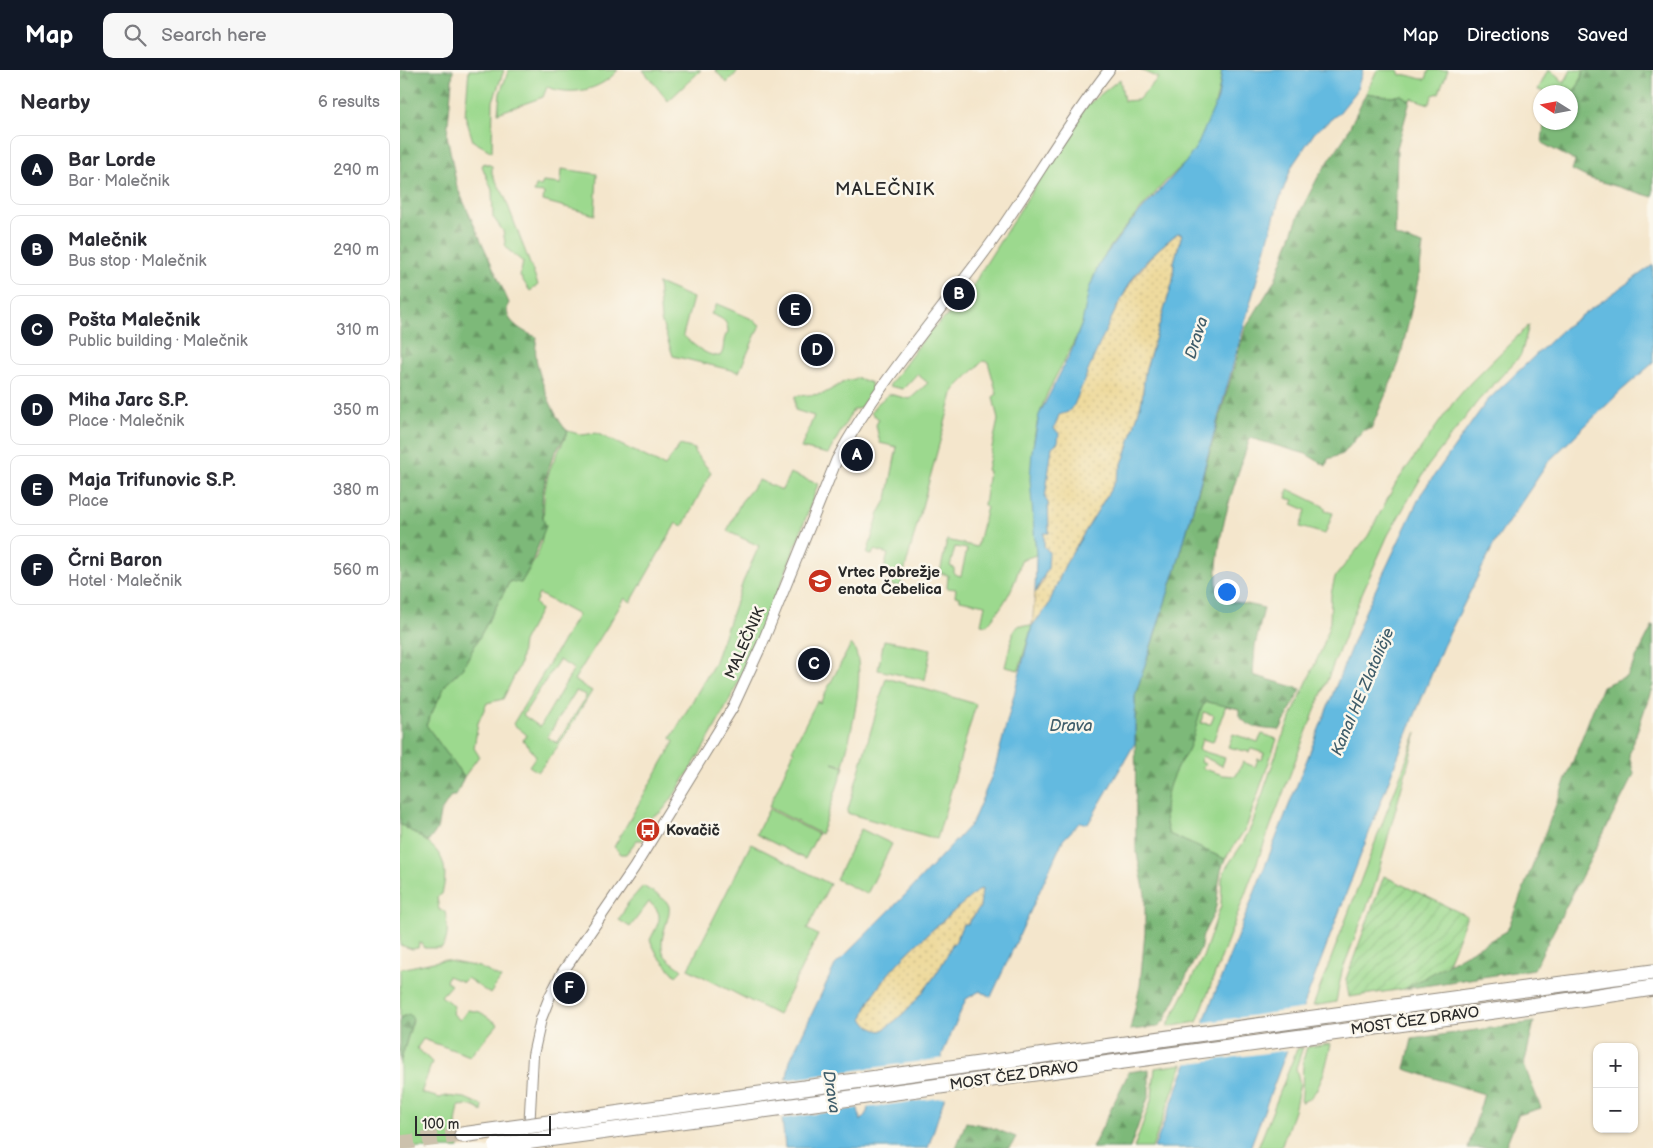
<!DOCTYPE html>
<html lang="en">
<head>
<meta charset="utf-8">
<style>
	:root { --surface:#fff; --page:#f7f7f7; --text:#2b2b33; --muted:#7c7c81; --line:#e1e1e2; --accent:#111827 }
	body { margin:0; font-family:"Balsamiq Sans",sans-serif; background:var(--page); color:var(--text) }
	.controls { position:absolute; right:15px; bottom:15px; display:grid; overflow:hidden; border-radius:10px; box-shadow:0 1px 4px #0004 }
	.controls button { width:45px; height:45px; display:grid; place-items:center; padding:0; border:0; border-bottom:1px solid var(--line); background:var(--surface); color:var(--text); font:25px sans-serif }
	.compass { position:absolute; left:1133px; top:15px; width:45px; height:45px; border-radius:50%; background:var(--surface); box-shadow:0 1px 4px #0004; rotate:281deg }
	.scale { position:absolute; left:15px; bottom:12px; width:136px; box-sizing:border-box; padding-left:5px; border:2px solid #2b2b2b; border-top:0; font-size:14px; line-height:18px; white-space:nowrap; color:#2b2b2b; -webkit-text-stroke:4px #fbf7ec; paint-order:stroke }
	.you { position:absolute; left:826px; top:521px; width:18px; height:18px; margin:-12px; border:4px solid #fff; border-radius:50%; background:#1a73e8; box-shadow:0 0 0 8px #1a73e833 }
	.badge { display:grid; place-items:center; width:32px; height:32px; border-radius:50%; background:var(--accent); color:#fff; font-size:16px; font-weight:700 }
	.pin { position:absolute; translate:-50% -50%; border:2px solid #fff; box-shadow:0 1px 5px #0006 }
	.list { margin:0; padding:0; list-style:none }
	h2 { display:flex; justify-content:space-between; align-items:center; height:65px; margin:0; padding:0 20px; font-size:21px }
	h2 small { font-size:16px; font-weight:400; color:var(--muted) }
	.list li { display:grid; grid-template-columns:32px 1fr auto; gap:15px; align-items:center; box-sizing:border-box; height:70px; margin:0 10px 10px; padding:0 10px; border:1px solid var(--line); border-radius:10px }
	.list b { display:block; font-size:19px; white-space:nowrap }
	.list p { margin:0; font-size:16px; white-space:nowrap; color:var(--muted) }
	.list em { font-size:16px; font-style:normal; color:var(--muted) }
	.icon { flex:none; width:28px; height:28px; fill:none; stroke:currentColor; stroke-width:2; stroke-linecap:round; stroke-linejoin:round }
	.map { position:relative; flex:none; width:1253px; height:1078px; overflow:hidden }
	header { display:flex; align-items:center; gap:30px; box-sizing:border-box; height:70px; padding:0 25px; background:var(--accent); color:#fff }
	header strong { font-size:24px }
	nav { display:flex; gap:28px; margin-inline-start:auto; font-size:18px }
	.search { width:350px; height:45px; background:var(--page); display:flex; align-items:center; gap:12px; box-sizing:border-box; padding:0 18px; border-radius:10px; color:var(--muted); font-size:19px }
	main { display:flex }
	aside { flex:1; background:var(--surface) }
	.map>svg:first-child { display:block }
	.grass { fill:#9cd98e; stroke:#64825c; fill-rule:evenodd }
	.forest { fill:url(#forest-firs); stroke:#547252 }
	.sand { fill:url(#sand-dots); stroke:#8c8264 }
	.garden { fill:url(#garden-furrows); stroke:#64825c }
	.water { fill:#63bae0; stroke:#477286; fill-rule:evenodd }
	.pier { fill:#f4e6cc }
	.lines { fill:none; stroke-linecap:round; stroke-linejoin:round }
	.highway-tunnel { stroke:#ccc1ac; stroke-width:15; stroke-dasharray:15 8; stroke-linecap:butt }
	.minor-casing { stroke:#90887c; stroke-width:12 }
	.highway-casing { stroke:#90887c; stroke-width:17 }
	.minor { stroke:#fff; stroke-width:10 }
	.highway { stroke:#fff; stroke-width:15 }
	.highway-bridge-casing { stroke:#90887c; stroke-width:17; stroke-linecap:butt }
	.highway-bridge { stroke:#fff; stroke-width:15 }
	.labels { text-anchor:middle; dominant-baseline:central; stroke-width:5; stroke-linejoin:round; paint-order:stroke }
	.poi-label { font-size:15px; font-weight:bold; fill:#2b2b2b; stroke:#fbf7ec; text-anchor:start }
	.street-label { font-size:15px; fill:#2b2b2b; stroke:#fbf7ec }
	.water-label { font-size:16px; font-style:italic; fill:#3f5d6a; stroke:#fbf7ec }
	.quarter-label { font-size:18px; letter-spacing:1px; fill:#2b2b2b; stroke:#fbf7ec }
</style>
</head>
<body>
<header>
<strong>Map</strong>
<div class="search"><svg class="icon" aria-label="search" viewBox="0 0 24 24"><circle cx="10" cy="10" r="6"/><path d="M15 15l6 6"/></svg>Search here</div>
<nav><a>Map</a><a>Directions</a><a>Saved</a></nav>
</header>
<main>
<aside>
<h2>Nearby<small>6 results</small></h2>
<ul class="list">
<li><span class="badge">A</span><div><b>Bar Lorde</b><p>Bar · Malečnik</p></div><em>290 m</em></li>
<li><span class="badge">B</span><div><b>Malečnik</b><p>Bus stop · Malečnik</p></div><em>290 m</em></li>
<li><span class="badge">C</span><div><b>Pošta Malečnik</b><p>Public building · Malečnik</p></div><em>310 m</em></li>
<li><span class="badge">D</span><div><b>Miha Jarc S.P.</b><p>Place · Malečnik</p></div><em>350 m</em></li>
<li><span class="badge">E</span><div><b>Maja Trifunovic S.P.</b><p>Place</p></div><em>380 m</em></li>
<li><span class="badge">F</span><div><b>Črni Baron</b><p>Hotel · Malečnik</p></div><em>560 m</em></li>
</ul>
</aside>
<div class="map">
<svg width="1253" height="1078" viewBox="0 0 1253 1078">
	<defs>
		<pattern id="forest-firs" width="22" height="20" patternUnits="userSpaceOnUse" patternTransform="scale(1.25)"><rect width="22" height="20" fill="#7db979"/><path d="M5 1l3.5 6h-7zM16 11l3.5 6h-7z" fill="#679763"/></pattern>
		<pattern id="sand-dots" width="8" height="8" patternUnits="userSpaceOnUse" patternTransform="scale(1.25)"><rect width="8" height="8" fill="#eeda9e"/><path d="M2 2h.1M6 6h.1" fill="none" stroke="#cb8" stroke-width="1.8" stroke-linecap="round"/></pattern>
		<pattern id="garden-furrows" width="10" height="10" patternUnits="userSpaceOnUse" patternTransform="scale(1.25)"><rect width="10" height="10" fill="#9cd98e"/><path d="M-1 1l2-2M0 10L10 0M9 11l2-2" fill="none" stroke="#87ba7b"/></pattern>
	</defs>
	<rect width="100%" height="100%" fill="#fbf7ec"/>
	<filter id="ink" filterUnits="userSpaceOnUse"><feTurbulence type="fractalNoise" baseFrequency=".02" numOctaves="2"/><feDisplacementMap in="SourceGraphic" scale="10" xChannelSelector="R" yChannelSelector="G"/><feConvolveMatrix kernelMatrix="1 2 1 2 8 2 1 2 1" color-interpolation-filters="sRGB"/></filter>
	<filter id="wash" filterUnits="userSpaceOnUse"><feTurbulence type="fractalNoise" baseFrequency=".0096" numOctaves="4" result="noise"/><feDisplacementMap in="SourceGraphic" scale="20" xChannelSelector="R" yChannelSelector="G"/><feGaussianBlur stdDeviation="1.12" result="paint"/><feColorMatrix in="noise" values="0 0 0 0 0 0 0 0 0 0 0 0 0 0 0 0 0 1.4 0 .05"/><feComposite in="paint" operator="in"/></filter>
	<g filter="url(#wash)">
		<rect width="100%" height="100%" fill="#f4e6cc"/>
		<path class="grass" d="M69,0H104L93,31L92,82L73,71L65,45Z
			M109,0H218C200,21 172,26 147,17L143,27L98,43L100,23Z
			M243,0H301L268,31Z
			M315,0H339L327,13Z
			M740,0H822C818,33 807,64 787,91C780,98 772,105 765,112C743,137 718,163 701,191C688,212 689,235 681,256C669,287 648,314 639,346C626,391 634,438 636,485L621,490C615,517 605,534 587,555L581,554L585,535L560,530V527L555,526L556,519L547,518L548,505L540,503L547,470L577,477L587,437L584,435L589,401L587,400L598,350L593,327L597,324L588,292L583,291L554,320L500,517L489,514L488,504L483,503L488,484L474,480L472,485L467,484L479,443L487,429L497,377L480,373L476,355L479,349L471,343L475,336L489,324L510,329L528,313L517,304L503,319L489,316L529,262L567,228L580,203L686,36L720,9L724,31L738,30L758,8ZM555,477L567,479L561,506L554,504V498L550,496Z
			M977,0H998L1000,5C1010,3 1017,10 1026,9L1029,0H1048L1039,23L1033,25L1029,34L1011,28L1010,31L1001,25L992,27L966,23Z
			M1148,0L1160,7V10L1164,13L1171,0H1184L1179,14L1171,25L1170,22H1146L1138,20Z
			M84,93L92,96V104L104,125L138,215L130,221L120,206L123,192L106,178L103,161L93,147L92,120L82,96Z
			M162,99L197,104L195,145L143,131L144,123L134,122L136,116H141L143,112L161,114Z
			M258,213L293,228L283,265C292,274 307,287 320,286C326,279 321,270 328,262C328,250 321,248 311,244L317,234L352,249L360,255L339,302L273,286L261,250Z
			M1129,255L1121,285L1078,331L1028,396L988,465L960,528L900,678L797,952L767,957L803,887L821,835L822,808L826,798L843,773L852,755L881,670L923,576L930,552L931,524L935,507L968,466L996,413L1053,333L1071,312Z
			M458,308L471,313L472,321L460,338L453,340L428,384L401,378L414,346L395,340V326L423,324L446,311Z
			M168,361L182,365L196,363L265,396L280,375L295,379L294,382L311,402L283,456L276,453L231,532L225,528L174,610L192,621L159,675L138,702L129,696L136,686L123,670L127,665L113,654L178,545L139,524L135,533L140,540L123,572L120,594L103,629L87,633L78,653L74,678L79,686L64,707L26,655L46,614L62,599L110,511L121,513C128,500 141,483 142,468C145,450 142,432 146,414C150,391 161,380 168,361ZM159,590L174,599L140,657L123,645ZM176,621L186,625L185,629L157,673L147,667Z
			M390,403L418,414C383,512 346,611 290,700C281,713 273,729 262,741C260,744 256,744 253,746C246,752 244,762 243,770H237L226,784H221L214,777L274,672L271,668L314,594L343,512L359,476L327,461L341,432L359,410L382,420Z
			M888,419L925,437V441L933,443L925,464L900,457L906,440L892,434L894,430L886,428Z
			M620,555L632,556L619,600L605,597L614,560Z
			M484,570L531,579L525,610L478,600Z
			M451,574C470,592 449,671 443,695L432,693L444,697L421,764L369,737L394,681L392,680L417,631L420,633Z
			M486,608L576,634L537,769L447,743Z
			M807,632L826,635L813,672L802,669L799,680L825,688L822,696L802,686L800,692L806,694L802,697L804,699L823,705L836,706L843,692L855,697L858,689L862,690L864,683L851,679L849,682L828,677L833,664L858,672L862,664L877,669L846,758L825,789L769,764C761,744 766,717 777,697C780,691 786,685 789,678C795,664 794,641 807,632ZM803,642L814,645L811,654L801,653Z
			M1017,662L974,818L942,901L936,932L913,936Z
			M369,739L418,764L405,789L356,764Z
			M0,754C31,774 53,783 42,824L37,827L39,840L45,841C47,855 50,866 42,878H24L23,874L19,873L18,878L12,879L0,875Z
			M461,759L492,774L467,824L436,809Z
			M351,774L430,814L407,859L418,865L378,945L288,899Z
			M243,816C250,821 264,827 268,834C274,843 256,869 264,884C267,890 277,895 282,900L276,906L258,886L250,870C258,853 266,845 249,832L230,857L219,850L228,833Z
			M43,890L79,897L101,908L90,924L67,908L63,912L48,906L46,911L51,915L41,926L54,936L52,943L60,950L68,940L80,942L98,954L70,986L23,969L17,978L32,992L21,1023L40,1028L45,1026L65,1028L83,1036L82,1042C76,1035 67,1035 59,1036L56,1053L59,1078H0V993L13,950L5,946L0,948V899Z
			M931,974C927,990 921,1029 901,1032C904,1013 900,995 907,977Z
			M903,977L896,998L900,1014L894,1041L881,1078H858L897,979Z
			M783,994L752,1078H734L752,1028L755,998Z"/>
		<path class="forest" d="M0,0H53L47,65L57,117L109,233C100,249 124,263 137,267C136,273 135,280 136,287C137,302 155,352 168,361C164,371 156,379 152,389C145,407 137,438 146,456L130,497L121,513L110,511L62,599L46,614L26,655L64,707L56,726H51L40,743L37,760L28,772L0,754Z
			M1184,0H1253V127L1188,108L1172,100L1175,91L1142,73L1144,53L1170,52L1171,25L1179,14Z
			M966,23L992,27L1001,25L1010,31L997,78L995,166L1023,175L1019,206L999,293L971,359L963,360L943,384L928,389L926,396L906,384L850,368C834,416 811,476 818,528L864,538L855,576L853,605L901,619L880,660C865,659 849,659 839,646V639L808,632L803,635C797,649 795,666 788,680C785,687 779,692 776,700C766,719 761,744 769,764L825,789C818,806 819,819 816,836C813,851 801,861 801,877L764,951L758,957L730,960L740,916L745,863V824L736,778L735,626L778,492L845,259L875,210L900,142L918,107L945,67Z
			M1253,555V615L1229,685L1234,704L1134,899L1004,919L1107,861L1202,616L1227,606Z
			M9,944L13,949L0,993V948Z
			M1134,952L1124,995L1141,1038L1118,1045L1105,1078H1068L1084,1024L1005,999L1012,969Z
			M749,999V1025L730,1078H692L729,1002Z
			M566,1052L587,1056L616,1067L610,1078H556Z"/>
		<path class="sand" d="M778,163L782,164L774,192L773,211L745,302L742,330L727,381L715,412L665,495L648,536L632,556L635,523L644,510V463H649L648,433L645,428L654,359L659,344L731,212L756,181Z
			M582,819L580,837L567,854H563L555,873L552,874C541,903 508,945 481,961C472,959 467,956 463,948C476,901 542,853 578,820Z"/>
		<path class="garden" d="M984,806L1067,846L1047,895L1004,919L949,927L946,909Z"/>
		<path class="water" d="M822,0H963L956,22L939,43L915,62L892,96L878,134L778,492L735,626V673L688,754L680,752L663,770L591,927L580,921L566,929L542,985L544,1029L528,1078H385L381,1039L390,990L435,895L506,824L572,753L595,698L632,556L648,536L665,495L715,412L727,381L742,330L745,302L773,211L774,192L782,164L778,163C760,177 742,193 730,213C708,251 691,294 674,335L668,342L659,345L654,359L659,363L658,372L652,377L645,428L648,433L649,463H644V476L649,482L648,498L635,523L636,485L630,409L632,381L639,345L671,282L682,253L689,219L700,192L728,155L786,92L798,74L818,28ZM582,819L580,837L568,854H563L555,873L552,874C541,903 508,945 481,961C472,959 467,956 463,948C476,901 542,853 578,820ZM461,1009H474L467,1042L461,1051L456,1031Z
			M1253,195V293L1222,320L1149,391L1095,472L1043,576L997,689L850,1078H754L965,542L1021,424L1087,331L1164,258Z"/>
		<path class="pier" d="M905,938L889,980L784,994L800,953Z
			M544,988L546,1027L466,1038L472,1009L463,1010L460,1038L379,1049L378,1039L384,1010Z"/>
	</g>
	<g filter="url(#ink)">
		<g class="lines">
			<path class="highway-tunnel" d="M0,1073L62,1065"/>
			<g class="minor-casing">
				<path id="minor" d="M129,1061L133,985L141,949L150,926L162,903L234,798L333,637L362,574L437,389C479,311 538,246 589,176C631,118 665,56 709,0"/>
			</g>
			<g class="highway-casing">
				<path id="highway" d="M1140,917L1253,902
					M1131,936L1253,918
					M62,1065L105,1059"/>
			</g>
			<use href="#minor" class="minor"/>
			<use href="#highway" class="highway"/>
			<g class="highway-bridge-casing">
				<path id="highway-bridge" d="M105,1059L1140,917
					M96,1076L1131,936"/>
			</g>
			<use href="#highway-bridge" class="highway-bridge"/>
		</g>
	</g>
	<defs>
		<g id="school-disc" transform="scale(1.25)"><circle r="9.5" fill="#c8321e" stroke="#fbf7ec"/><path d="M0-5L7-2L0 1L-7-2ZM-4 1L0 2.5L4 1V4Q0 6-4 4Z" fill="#fff"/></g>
		<g id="bus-disc" transform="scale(1.25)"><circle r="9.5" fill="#c8321e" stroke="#fbf7ec"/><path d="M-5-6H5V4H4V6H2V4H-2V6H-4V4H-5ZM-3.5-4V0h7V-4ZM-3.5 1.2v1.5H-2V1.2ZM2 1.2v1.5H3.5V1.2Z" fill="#fff"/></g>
	</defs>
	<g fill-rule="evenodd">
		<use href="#school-disc" x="420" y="511"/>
		<use href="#bus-disc" x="248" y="760"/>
	</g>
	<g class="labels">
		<g class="poi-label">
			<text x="438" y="502">Vrtec Pobrežje<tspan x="438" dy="17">enota Čebelica</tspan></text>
			<text x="266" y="760">Kovačič</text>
		</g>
		<g class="street-label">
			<text transform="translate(345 573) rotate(-66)">MALEČNIK</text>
			<text transform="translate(1015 951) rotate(-8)">MOST ČEZ DRAVO</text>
			<text transform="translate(614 1006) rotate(-8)">MOST ČEZ DRAVO</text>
		</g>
		<g class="water-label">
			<text transform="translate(797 268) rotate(-72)">Drava</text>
			<text transform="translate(963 622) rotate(-67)">Kanal HE Zlatoličje</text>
			<text x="671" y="656">Drava</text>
			<text transform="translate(431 1022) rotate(81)">Drava</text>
		</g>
		<g class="quarter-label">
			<text x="485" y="119">MALEČNIK</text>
		</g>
	</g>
</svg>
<div class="controls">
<button>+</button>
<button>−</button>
</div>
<svg class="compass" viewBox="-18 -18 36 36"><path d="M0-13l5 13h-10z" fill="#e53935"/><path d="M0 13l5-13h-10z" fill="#7c7c81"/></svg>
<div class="scale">100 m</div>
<div class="you"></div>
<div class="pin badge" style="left:457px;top:385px">A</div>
<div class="pin badge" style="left:559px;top:224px">B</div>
<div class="pin badge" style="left:414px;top:594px">C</div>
<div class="pin badge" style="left:417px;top:280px">D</div>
<div class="pin badge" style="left:395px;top:240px">E</div>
<div class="pin badge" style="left:169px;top:918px">F</div>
</div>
</main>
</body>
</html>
